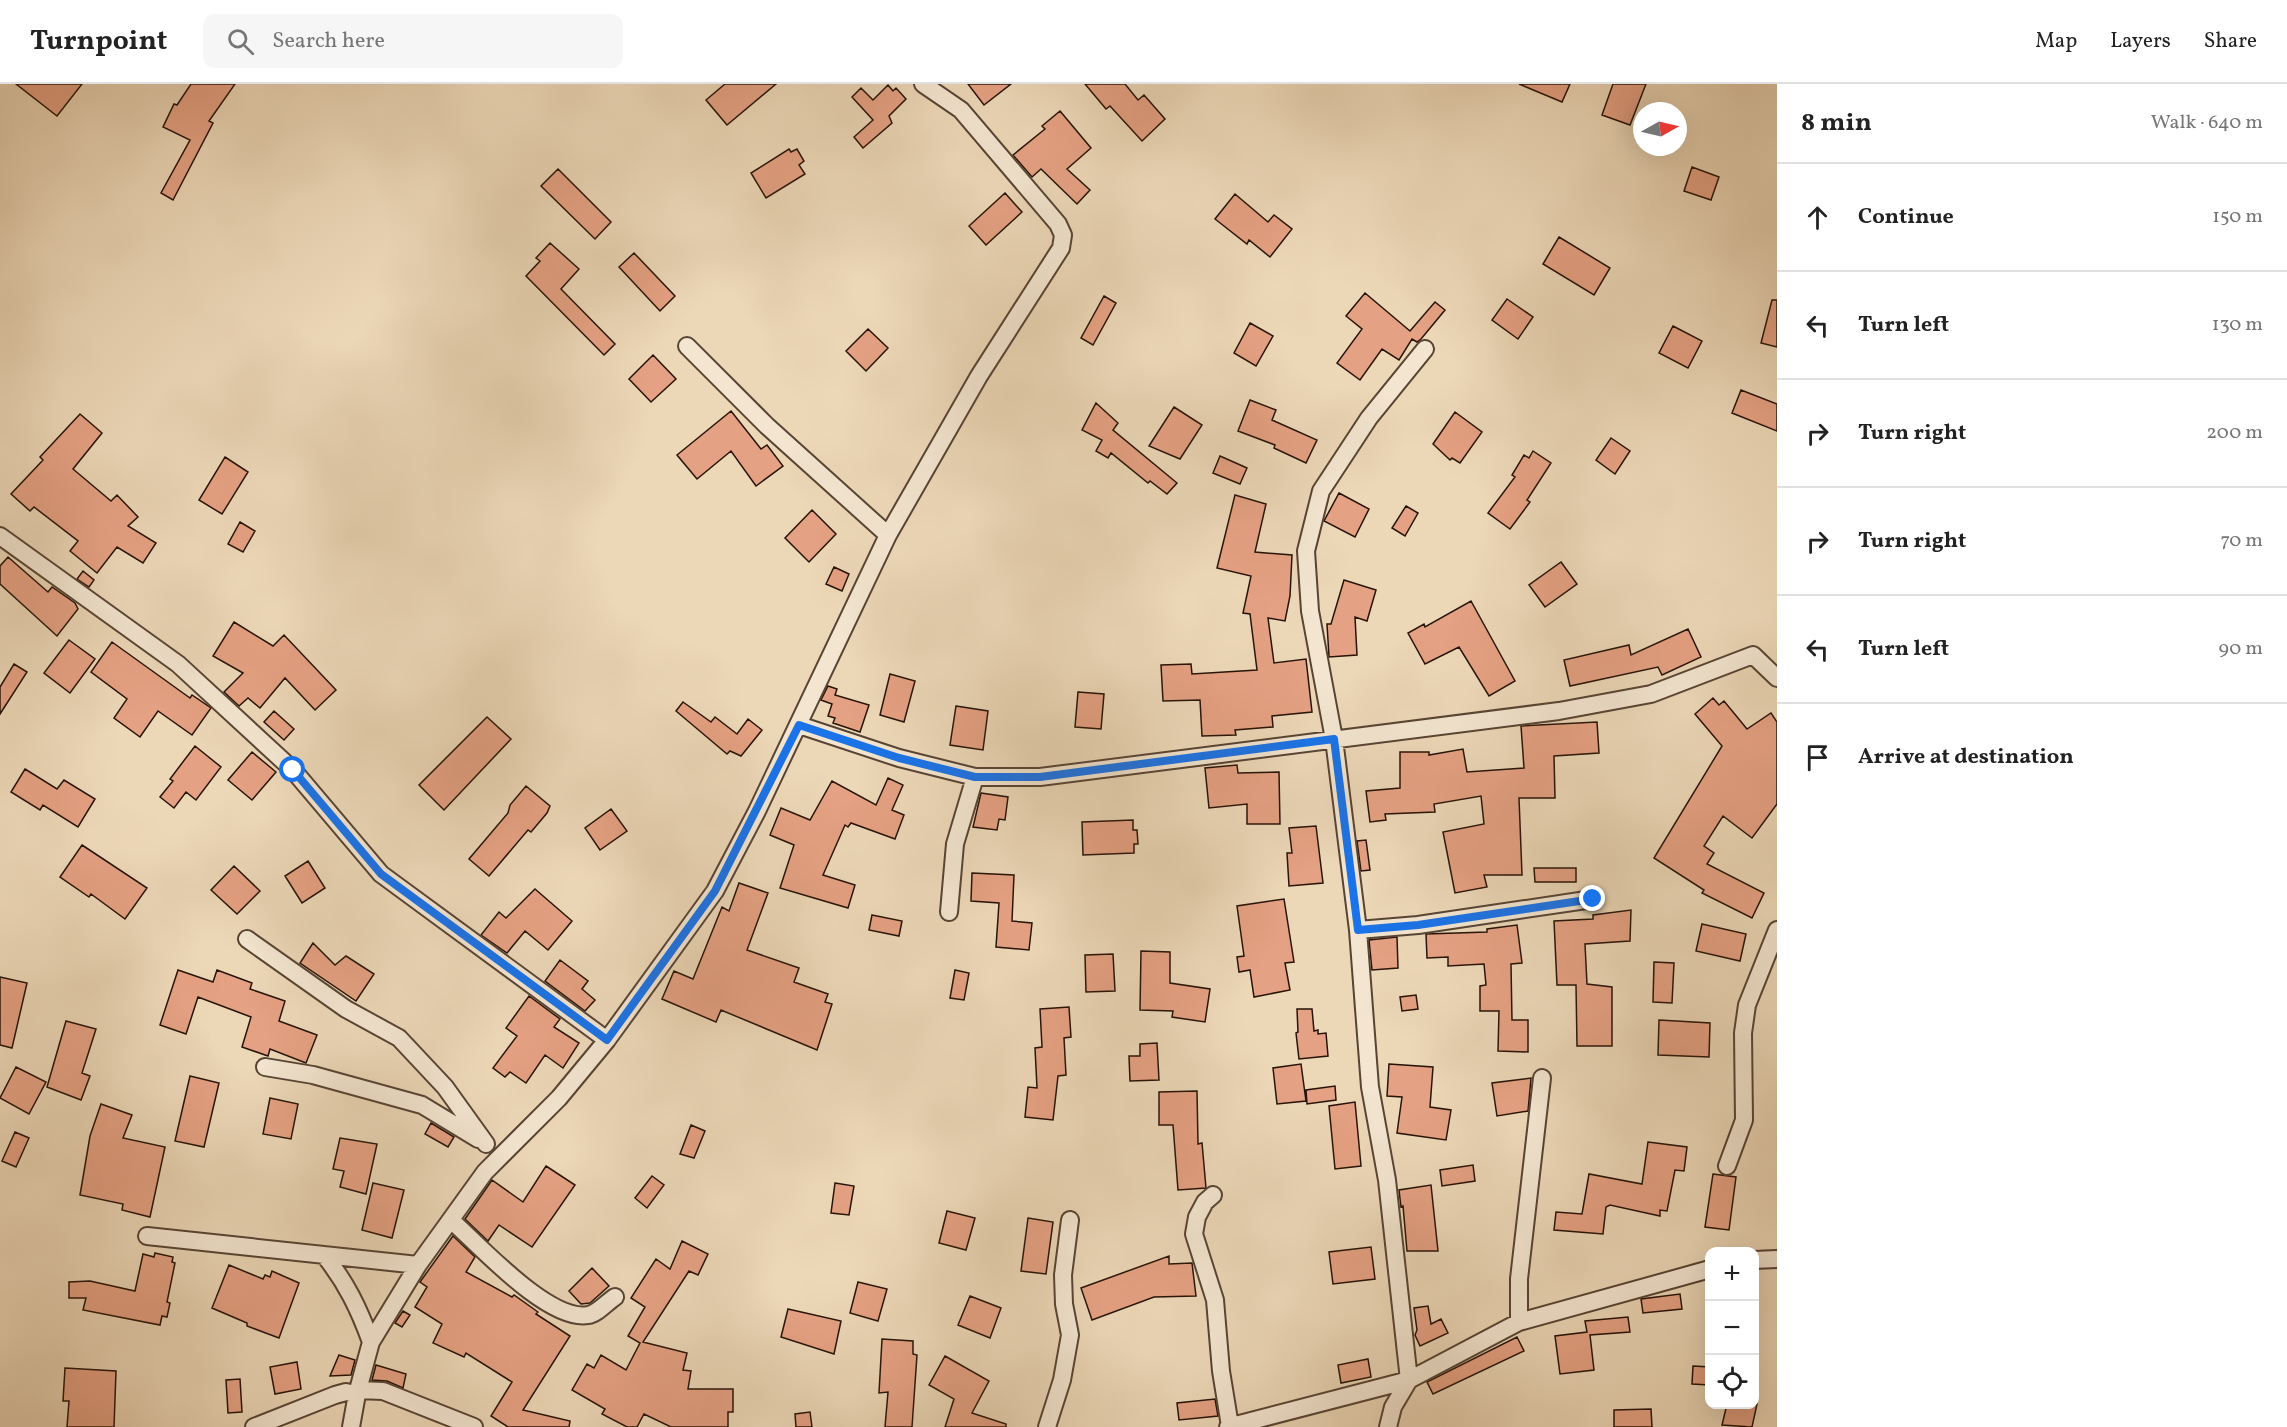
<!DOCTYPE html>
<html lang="en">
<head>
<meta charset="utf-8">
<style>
	:root { --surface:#fff; --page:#f6f6f6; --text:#222; --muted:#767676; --line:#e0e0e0 }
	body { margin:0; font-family:Vollkorn,serif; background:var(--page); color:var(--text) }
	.controls { position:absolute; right:18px; bottom:18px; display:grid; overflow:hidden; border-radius:12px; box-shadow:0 6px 24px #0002 }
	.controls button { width:54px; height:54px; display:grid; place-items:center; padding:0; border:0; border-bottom:2px solid var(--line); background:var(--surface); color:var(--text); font:30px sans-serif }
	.compass { position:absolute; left:1633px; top:18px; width:54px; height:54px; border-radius:50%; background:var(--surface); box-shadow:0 6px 24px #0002; rotate:82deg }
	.stop { position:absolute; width:18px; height:18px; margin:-14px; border:4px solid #1a73e8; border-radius:50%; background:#fff }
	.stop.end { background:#1a73e8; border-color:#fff; box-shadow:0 2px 6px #0008 }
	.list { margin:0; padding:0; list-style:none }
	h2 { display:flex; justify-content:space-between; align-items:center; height:78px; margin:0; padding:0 24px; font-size:26px }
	h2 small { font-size:20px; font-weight:400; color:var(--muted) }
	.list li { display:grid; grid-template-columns:39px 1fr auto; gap:18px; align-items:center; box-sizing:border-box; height:108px; padding:0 24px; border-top:2px solid var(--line) }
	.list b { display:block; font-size:22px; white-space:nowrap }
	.list em { font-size:20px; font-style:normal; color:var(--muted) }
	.icon { flex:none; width:33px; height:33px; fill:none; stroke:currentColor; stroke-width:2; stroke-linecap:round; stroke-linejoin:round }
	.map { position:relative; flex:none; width:1777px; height:1343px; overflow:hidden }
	header { display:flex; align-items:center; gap:36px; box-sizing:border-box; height:84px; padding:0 30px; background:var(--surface); border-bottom:2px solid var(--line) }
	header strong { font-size:28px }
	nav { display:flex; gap:33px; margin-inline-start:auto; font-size:21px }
	.search { width:420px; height:54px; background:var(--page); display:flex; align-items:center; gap:15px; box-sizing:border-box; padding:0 21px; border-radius:12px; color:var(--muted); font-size:22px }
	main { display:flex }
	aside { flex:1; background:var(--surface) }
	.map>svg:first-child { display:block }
	.building { fill:#e5a183; stroke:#271308; stroke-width:1.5 }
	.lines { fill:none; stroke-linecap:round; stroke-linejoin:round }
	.minor-casing { stroke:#584434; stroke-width:20 }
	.minor { stroke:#f3e5d0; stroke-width:16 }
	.route { stroke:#1a73e8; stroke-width:8 }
</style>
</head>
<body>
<header>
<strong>Turnpoint</strong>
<div class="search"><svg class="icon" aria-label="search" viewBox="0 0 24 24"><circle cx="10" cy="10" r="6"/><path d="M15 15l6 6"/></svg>Search here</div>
<nav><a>Map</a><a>Layers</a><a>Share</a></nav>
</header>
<main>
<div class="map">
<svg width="1777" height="1343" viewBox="0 0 1777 1343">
	<rect width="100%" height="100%" fill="#ecd7b7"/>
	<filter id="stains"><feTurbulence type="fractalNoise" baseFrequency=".00333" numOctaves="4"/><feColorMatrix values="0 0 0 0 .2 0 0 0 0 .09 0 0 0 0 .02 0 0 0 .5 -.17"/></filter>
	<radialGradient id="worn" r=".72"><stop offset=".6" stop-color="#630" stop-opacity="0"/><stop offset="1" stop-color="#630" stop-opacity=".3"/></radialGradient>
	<path class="building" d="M16,0H82L57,32Z
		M191,0H235L209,37L213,39L173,116L161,109L190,56L163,43L174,20L177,21Z
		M725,0H776L727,41L706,16Z
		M968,0H1011L984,21Z
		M1085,0H1125L1138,16L1144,11L1165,35L1142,57L1110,22L1106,25Z
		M1519,0H1570L1562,18Z
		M1613,0H1646L1630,41L1602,31Z
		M888,1L893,7L896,4L906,15L889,32L892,39L863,64L854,53L873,36L852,13L861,4L873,16Z
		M1060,27L1091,64L1067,85L1090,106L1077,120L1041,85L1032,93L1013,71L1045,45L1042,42Z
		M789,65L791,68L797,65L804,77L799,81L805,90L766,114L751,89Z
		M1692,83L1719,93L1711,116L1684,107Z
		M558,85L611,138L595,155L541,102Z
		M1005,109L1022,128L986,161L969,142Z
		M1235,110L1268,138L1274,131L1292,145L1270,173L1249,156L1247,160L1215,135Z
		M1559,153L1610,184L1594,211L1543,180Z
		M550,159L579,185L561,205L615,260L604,271L526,192L540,177L536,174Z
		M634,169L675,212L660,227L619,183Z
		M1365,209L1410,247L1435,218L1445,226L1421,255L1417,258L1412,255L1399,276L1382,265L1360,296L1337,279L1362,245L1346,232Z
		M1104,212L1116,219L1093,261L1081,254Z
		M1507,215L1533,233L1518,255L1492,236Z
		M1772,216H1777V263L1761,259Z
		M1250,239L1273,252L1256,282L1234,269Z
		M1673,242L1702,257L1688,284L1659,269Z
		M868,245L888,264L866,287L846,267Z
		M653,271L676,295L651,318L629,295Z
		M1741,306L1777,320V347L1732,329Z
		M1250,316L1276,326L1272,336L1317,356L1306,379L1274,364L1275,361L1238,347Z
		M1096,319L1118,339L1113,346L1177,399L1167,410L1150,397L1148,399L1111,369L1108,374L1096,367L1102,356L1082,346Z
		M1174,323L1202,341L1180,375L1149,362Z
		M731,327L761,365L767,361L783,382L756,402L731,367L697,395L677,371Z
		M1455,328L1482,348L1460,379L1452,374L1450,376L1433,360Z
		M80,330L102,349L73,385L111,417L117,411L138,433L128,442L156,459L143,479L117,463L97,489L70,467L78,457L34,423L30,427L11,410L43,376L40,373Z
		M1611,354L1630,367L1615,390L1596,376Z
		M1533,367L1551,379L1527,416L1530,418L1510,445L1488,429L1515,393L1512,391L1524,371L1529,374Z
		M1220,372L1247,384L1240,400L1213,389Z
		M225,373L248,388L222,430L199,416Z
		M1339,409L1369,425L1355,453L1324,437Z
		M1235,411L1266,420L1255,468L1292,471L1290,512L1285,537L1268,534L1274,579L1306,575L1312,628L1272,632L1273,643L1235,646L1236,651L1202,652L1200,616L1163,617L1161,581L1191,580L1192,590L1257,586L1250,530L1243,529L1251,492L1217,484Z
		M1406,422L1418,429L1405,452L1392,444Z
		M812,426L836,450L809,478L785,454Z
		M240,438L255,447L243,468L228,460Z
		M8,473L48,508L52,503L75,519L78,525L57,552L0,500V482Z
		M1561,478L1577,500L1545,523L1529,501Z
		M834,483L849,490L842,507L826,500Z
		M83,487L94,496L89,503L77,495Z
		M1344,496L1376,506L1367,537L1355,533L1357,571L1329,573L1327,540H1331Z
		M1471,517L1515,597L1489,612L1459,563L1425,580L1408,549L1424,540L1425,543Z
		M234,538L273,562L284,551L336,606L315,626L285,594L260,624L248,614L239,622L224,608L243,589L213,572Z
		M1688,545L1701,573L1662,591L1658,583L1570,602L1564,576L1629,561L1631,571Z
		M69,556L95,575L70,609L44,589Z
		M112,558L190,614L192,611L211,624L192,651L158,627L140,653L114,634L127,615L91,588Z
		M14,580L27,588L0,630V603Z
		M890,590L915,597L904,638L880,631Z
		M828,602L837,605L835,611L869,621L860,648L833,639L835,634L828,632L832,620L821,616Z
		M1078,608L1104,610L1101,645L1075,643Z
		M1713,614L1719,621L1724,617L1747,645L1771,629L1777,638V720L1752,754L1723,732L1704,762L1714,769L1707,780L1764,809L1752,834L1702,809L1704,806L1654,774L1722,662L1695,630Z
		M683,618L711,638L715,633L737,650L748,635L762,646L741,672L730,667L727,670L676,627Z
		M956,622L988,627L983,666L950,661Z
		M274,627L294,645L284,656L264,638Z
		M487,633L511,655L444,726L419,701Z
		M1597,638L1599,669L1554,672L1555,714H1519L1522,791H1484L1487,803L1455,809L1443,748L1484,740L1481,712L1434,720L1435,728L1385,730L1386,736L1370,738L1366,707L1400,704V668H1429V671L1463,665L1467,688L1524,684L1521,642Z
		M195,662L221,683L196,716L186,708L174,724L160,713L173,697L170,695Z
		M252,668L276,688L252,716L228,696Z
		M1237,681L1238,689L1279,688L1280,740H1247V720L1209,724L1205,684Z
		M25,685L57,705L64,696L95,715L78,743L43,721L40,726L11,708Z
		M888,694L903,701L892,726L904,731L895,755L851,739L848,743L845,741L823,791L855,801L848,824L780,804L794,761L770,751L781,724L810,736L832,697L876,721Z
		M526,702L550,722L547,729L531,748L528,746L489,792L469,775L508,729L510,721Z
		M981,709L1008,713L1005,736L999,735L997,746L973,743Z
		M611,725L627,747L600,766L585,744Z
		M1133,736V746H1137L1138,760H1134V769L1083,771L1082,738Z
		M1316,742L1323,799L1289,802L1287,769H1292L1289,744Z
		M1366,756L1370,786L1361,787L1357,757Z
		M82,761L147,804L125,835L91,810L89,813L60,793Z
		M308,777L325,804L302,819L285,792Z
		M234,782L260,807L237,830L211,806Z
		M1534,784H1576V798H1535Z
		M972,789L1014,791L1012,837L1032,839L1029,866L996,863L999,819L971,817Z
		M739,799L768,809L747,866L799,884L794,898L828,910L825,918L832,920L817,966L721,926L716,938L662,915L674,887L693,895L722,823L729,827Z
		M535,805L572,837L548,866L525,847L507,869L481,851L499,828L506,834Z
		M1284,815L1294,878L1285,879L1290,906L1254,913L1250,886L1239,888L1237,873L1244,872L1237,822Z
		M1631,826L1630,857L1585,860L1587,900L1612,903V962H1577L1576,901H1557L1554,837L1593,835V831Z
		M872,831L902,837L899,852L869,846Z
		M1702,840L1746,850L1740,877L1696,867Z
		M1517,841L1522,879L1511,880L1512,936H1528V968L1498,967L1499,927H1480V902L1486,901L1484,880L1448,882V873L1427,874L1426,850L1487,848V845Z
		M1397,853L1398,884L1372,886L1369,856Z
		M313,859L335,881L346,872L374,890L356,917L300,879Z
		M1141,867L1170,868V899L1210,905L1205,938L1172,933L1173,927L1140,926Z
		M1113,870L1115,907L1086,908L1085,871Z
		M560,876L588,897L582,905L595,916L585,927L545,897Z
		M1654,878L1674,879L1672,919L1653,918Z
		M178,886L213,898L217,886L252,899L250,905L285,917L279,937L317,951L306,979L270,965L268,972L242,963L251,933L198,913L186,950L160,941Z
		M955,886L969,889L964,916L950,914Z
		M0,893L27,899L12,964L0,961Z
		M1416,911L1418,925L1402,927L1400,913Z
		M529,912L560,935L554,943L579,959L563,984L545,971L526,999L510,988L505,993L493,984L517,952L506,944Z
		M1069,923L1071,953L1064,954L1066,991L1058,992L1053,1036L1025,1033L1028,1003L1037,1004L1035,964L1042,963L1040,925Z
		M1297,925H1312L1314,947L1318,946V950L1326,949L1328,972L1299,975L1296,949L1298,948Z
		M1659,936L1710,939L1709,973L1658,971Z
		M66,937L96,945L82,989L90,992L81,1016L47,1003Z
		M1157,959L1159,996L1130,997L1129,972H1140V960Z
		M1301,980L1306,1017L1277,1020L1273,984Z
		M1389,980L1433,983L1430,1023L1451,1026L1446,1056L1397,1049L1402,1013L1387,1012Z
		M16,983L46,998L29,1030L0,1014Z
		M190,992L219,999L204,1063L175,1057Z
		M1531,994L1528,1027L1497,1032L1492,999Z
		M1335,1002L1336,1016L1307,1020L1306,1006Z
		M1197,1007L1198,1060L1202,1059L1206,1104L1178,1106L1173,1041H1159V1008Z
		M270,1014L298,1020L291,1055L263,1050Z
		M1355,1018L1361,1082L1335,1085L1329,1022Z
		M101,1020L132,1031L123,1054L165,1063L150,1133L122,1126L123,1120L80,1111L90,1052Z
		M431,1039L454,1053L448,1063L425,1050Z
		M691,1041L705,1047L694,1074L680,1070Z
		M15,1048L29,1054L16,1083L2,1077Z
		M340,1054L377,1060L366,1110L340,1103L344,1087L333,1085Z
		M1648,1058L1687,1063L1684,1087L1675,1086L1667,1127L1660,1126V1132L1610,1121L1606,1123L1603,1150L1554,1146L1556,1128L1582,1130L1589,1090L1642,1100Z
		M1473,1081L1475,1097L1442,1102L1440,1086Z
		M546,1082L575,1101L532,1163L499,1141L488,1157L465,1135L492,1096L523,1118Z
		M1713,1090L1736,1093L1729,1146L1705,1143Z
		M652,1092L664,1101L647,1124L635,1114Z
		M373,1099L404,1106L392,1154L362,1146Z
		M835,1099L854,1102L849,1131L831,1129Z
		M1431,1101L1438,1167H1407L1403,1122L1401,1123L1399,1106Z
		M947,1127L975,1134L966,1166L939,1159Z
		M1028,1134L1053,1138L1046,1190L1021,1187Z
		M453,1152L475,1173L466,1188L512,1213L514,1211L538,1228L536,1230L570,1252L523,1326L570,1337L569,1343H508L491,1332L512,1298L466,1269L464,1273L433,1259L442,1240L415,1223L427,1203L420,1198Z
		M682,1157L708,1170L698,1191L689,1187L643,1258L687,1269L683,1286L691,1287L688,1305H733V1328H728V1343H671L644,1330L637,1343H627L602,1330L605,1325L572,1306L587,1280L594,1284L601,1271L626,1286L640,1259L628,1252L645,1223L631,1214L656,1175L670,1185Z
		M1371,1163L1375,1195L1333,1200L1329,1168Z
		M155,1169L173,1173L172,1178L175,1179L167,1218L170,1219L167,1233L162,1232L160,1241L83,1226L86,1214H69V1198L90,1197L135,1207L143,1170L154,1173Z
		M1169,1172V1180L1192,1179L1196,1212L1154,1213L1092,1236L1081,1204Z
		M229,1181L263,1195L265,1191L270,1193L272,1187L299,1199L279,1254L247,1242V1239L212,1224Z
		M592,1184L609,1202L590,1219L581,1220L569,1207Z
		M858,1198L887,1205L878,1237L850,1229Z
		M1680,1210L1682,1225L1643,1229L1641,1215Z
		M970,1212L1001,1224L990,1254L958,1241Z
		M1428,1222L1431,1240L1441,1235L1448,1249L1420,1262L1415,1251L1417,1246L1414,1224Z
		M788,1225L841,1237L834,1270L781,1253Z
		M403,1227L410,1231L402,1243L395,1239Z
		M1628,1233L1630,1248L1590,1251L1594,1286L1560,1290L1555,1252L1587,1248L1585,1237Z
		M1517,1253L1524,1267L1433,1310L1427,1298Z
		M882,1255L913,1257V1270L917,1271L912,1343H885L888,1308L879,1309Z
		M339,1271L355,1276L351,1291L330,1292Z
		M945,1272L989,1297L972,1329L1006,1340V1343H945L954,1315L929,1301Z
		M1368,1275L1371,1293L1341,1299L1338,1281Z
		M297,1278L301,1305L275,1310L270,1283Z
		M376,1281L406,1290L403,1304L387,1297L372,1296Z
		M1693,1282L1710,1283V1301L1692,1300Z
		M65,1284L116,1287L114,1343H67L69,1317H63Z
		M240,1295L242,1328L228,1329L226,1296Z
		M1215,1315L1218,1332L1179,1336L1177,1319Z
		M1727,1320H1757L1752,1343L1722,1341Z
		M1651,1325L1652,1343H1614V1326Z
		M810,1328L812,1343H796L795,1330Z"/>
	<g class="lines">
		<g class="minor-casing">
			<path id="minor" d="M687,262L767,342L888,451
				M0,452L178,580L293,686L381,790L607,956
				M799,641L899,674L975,693H1040L1559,627L1651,610L1753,571L1777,594
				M949,828L955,760L975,693
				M1358,846L1418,841L1593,815
				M247,855L346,925L399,954L445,1003L486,1060
				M265,983L313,991L422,1021L478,1055
				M1727,1082L1744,1036L1743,949L1747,921L1777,846
				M1213,1111L1205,1118L1197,1133L1194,1150L1215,1216L1221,1287L1230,1342
				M452,1137C480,1162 549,1238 588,1231C597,1230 607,1218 615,1213
				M147,1152L418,1181
				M324,1171C346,1198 359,1225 371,1258
				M1754,1176L1777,1175
				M1519,1238V1195L1542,994
				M358,1306L371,1258L418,1181L485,1088L559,1014L607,956L715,807L757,727L888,451L979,292L1061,164L1063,151L1058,140L961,26L923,0
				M254,1343L335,1311L346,1308L357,1310L358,1306L383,1307L474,1343
				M351,1343L357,1310
				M1047,1343L1062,1296L1070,1251L1064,1220L1063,1191L1070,1136
				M1228,1343L1409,1296L1519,1238L1710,1185
				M1388,1343L1393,1323L1409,1296L1387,1096L1370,1003L1358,846L1334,655L1310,527L1306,467L1321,407L1369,334L1425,265"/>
		</g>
		<use href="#minor" class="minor"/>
	</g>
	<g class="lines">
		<path class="route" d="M293,686L381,790L607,956L715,807L799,641L899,674L975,693H1040L1334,655L1358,846L1418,841L1593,815"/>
	</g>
	<rect width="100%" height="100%" filter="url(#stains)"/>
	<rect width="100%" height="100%" fill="url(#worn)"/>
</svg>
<div class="controls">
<button>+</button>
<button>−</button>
<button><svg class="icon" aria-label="locate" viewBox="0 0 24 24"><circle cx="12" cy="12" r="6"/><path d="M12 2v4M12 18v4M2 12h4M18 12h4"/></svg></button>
</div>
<svg class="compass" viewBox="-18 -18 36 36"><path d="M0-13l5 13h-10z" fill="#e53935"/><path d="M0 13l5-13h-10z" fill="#767676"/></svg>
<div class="stop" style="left:293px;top:686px"></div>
<div class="stop end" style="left:1593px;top:815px"></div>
</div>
<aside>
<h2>8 min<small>Walk · 640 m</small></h2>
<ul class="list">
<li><svg class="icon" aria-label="ahead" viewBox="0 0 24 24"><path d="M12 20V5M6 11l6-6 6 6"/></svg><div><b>Continue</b></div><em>150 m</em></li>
<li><svg class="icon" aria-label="left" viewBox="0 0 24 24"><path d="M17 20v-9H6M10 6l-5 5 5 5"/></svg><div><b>Turn left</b></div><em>130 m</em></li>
<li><svg class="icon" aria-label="right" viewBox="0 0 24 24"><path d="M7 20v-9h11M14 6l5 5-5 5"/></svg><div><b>Turn right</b></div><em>200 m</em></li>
<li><svg class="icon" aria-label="right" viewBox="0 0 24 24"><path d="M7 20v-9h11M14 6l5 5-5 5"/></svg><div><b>Turn right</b></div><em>70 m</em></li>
<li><svg class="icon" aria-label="left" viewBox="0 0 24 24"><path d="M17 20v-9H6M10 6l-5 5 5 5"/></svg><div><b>Turn left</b></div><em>90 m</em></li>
<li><svg class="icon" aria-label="arrive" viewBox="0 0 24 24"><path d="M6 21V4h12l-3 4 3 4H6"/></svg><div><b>Arrive at destination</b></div></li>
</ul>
</aside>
</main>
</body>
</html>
